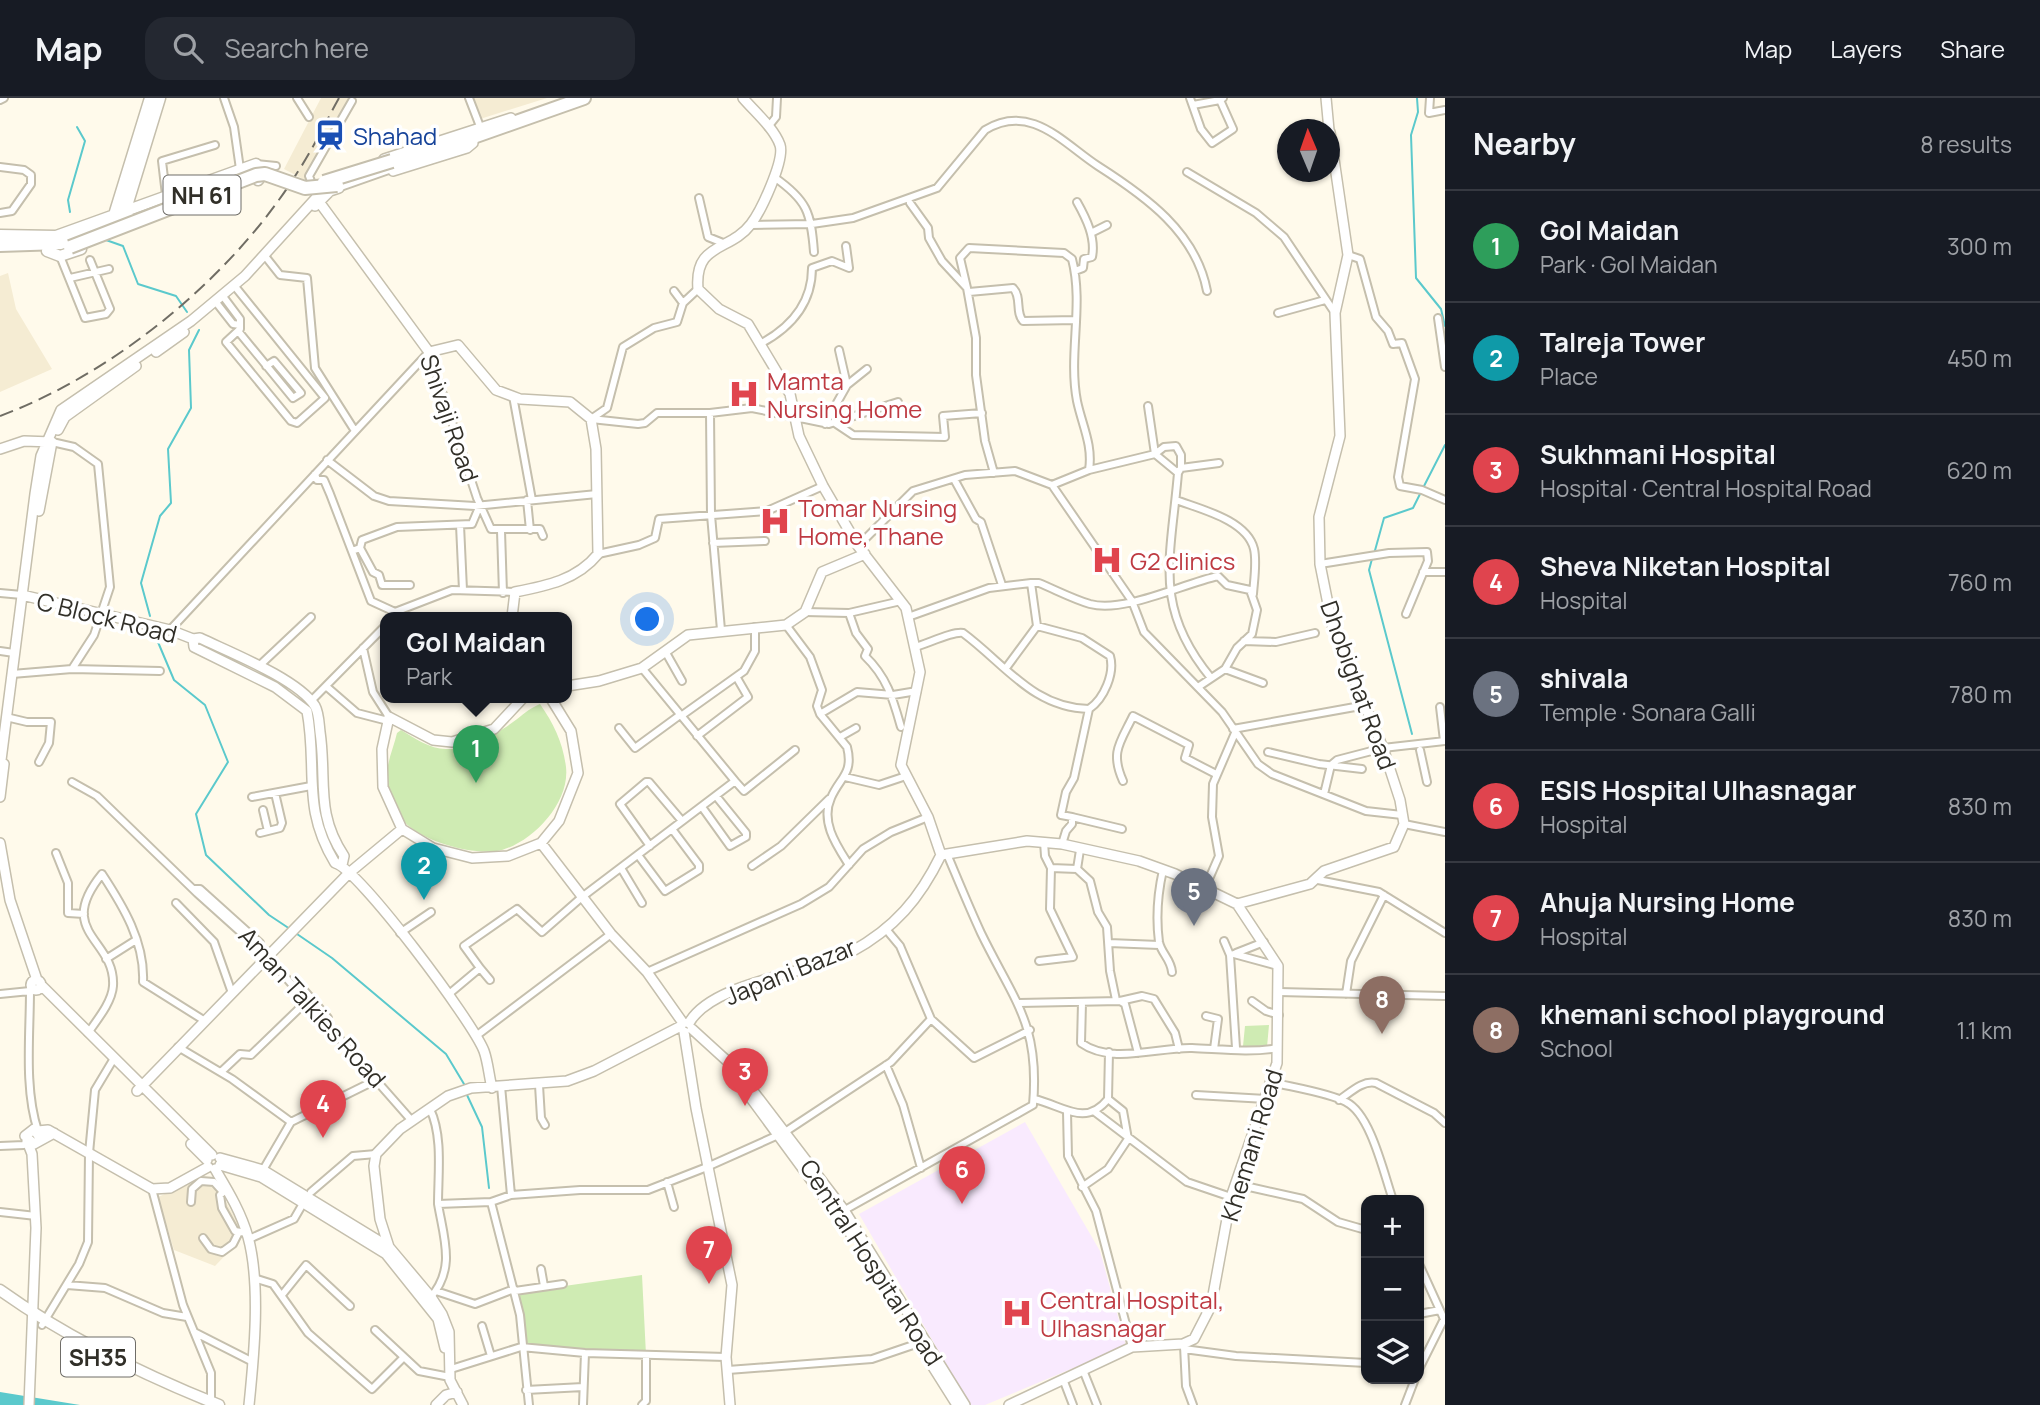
<!DOCTYPE html>
<html lang="en">
<head>
<meta charset="utf-8">
<style>
	:root { --surface:#171b24; --page:#242831; --text:#f1f3f6; --muted:#9ea1a6; --line:#363941; --accent:#1a73e8 }
	body { margin:0; font-family:Manrope,sans-serif; background:var(--page); color:var(--text) }
	.controls { position:absolute; right:21px; bottom:21px; display:grid; overflow:hidden; border-radius:14px; box-shadow:0 2px 5px #0004 }
	.controls button { width:63px; height:63px; display:grid; place-items:center; padding:0; border:0; border-bottom:2px solid var(--line); background:var(--surface); color:var(--text); font:35px sans-serif }
	.compass { position:absolute; left:1277px; top:21px; width:63px; height:63px; border-radius:50%; background:var(--surface); box-shadow:0 2px 5px #0004; rotate:358deg }
	.you { position:absolute; left:648px; top:522px; width:24px; height:24px; margin:-18px; border:5px solid #fff; border-radius:50%; background:#1a73e8; box-shadow:0 0 0 10px #1a73e833 }
	.badge { display:grid; place-items:center; width:46px; height:46px; border-radius:50%; background:var(--accent); color:#fff; font-size:23px; font-weight:700 }
	.pin { position:absolute; translate:-50% -58px; filter:drop-shadow(0 2px 4px #0008) }
	.pin::after { content:''; position:absolute; top:37px; width:24px; height:21px; background:inherit; clip-path:polygon(0 0,100% 0,50% 100%) }
	.popup { position:absolute; left:380px; top:514px; width:192px; height:91px; box-sizing:border-box; display:grid; place-content:center; border-radius:14px; background:var(--surface); filter:drop-shadow(0 2px 5px #0005); font-size:23px; white-space:nowrap; color:var(--muted) }
	.popup b { font-size:26px; color:var(--text) }
	.popup::after { content:''; position:absolute; left:50%; top:100%; margin-left:-14px; border:14px solid transparent; border-top-color:var(--surface) }
	.list { margin:0; padding:0; list-style:none }
	h2 { display:flex; justify-content:space-between; align-items:center; height:91px; margin:0; padding:0 28px; font-size:30px }
	h2 small { font-size:23px; font-weight:400; color:var(--muted) }
	.list li { display:grid; grid-template-columns:46px 1fr auto; gap:21px; align-items:center; box-sizing:border-box; height:112px; padding:0 28px; border-top:2px solid var(--line) }
	.list b { display:block; font-size:26px; white-space:nowrap }
	.list p { margin:0; font-size:23px; white-space:nowrap; color:var(--muted) }
	.list em { font-size:23px; font-style:normal; color:var(--muted) }
	.icon { flex:none; width:38px; height:38px; fill:none; stroke:currentColor; stroke-width:2; stroke-linecap:round; stroke-linejoin:round }
	.map { position:relative; flex:none; width:1445px; height:1307px; overflow:hidden }
	header { display:flex; align-items:center; gap:42px; box-sizing:border-box; height:98px; padding:0 35px; background:var(--surface); border-bottom:2px solid var(--line) }
	header strong { font-size:33px }
	nav { display:flex; gap:38px; margin-inline-start:auto; font-size:24px }
	.search { width:490px; height:63px; background:var(--page); display:flex; align-items:center; gap:18px; box-sizing:border-box; padding:0 24px; border-radius:21px; color:var(--muted); font-size:26px }
	main { display:flex }
	aside { flex:1; background:var(--surface) }
	.map>svg:first-child { display:block }
	.built { fill:#f5ecd3 }
	.medical { fill:#f9eafe }
	.green { fill:#cfebb3 }
	.water { fill:#5bc9cc }
	.lines { fill:none; stroke-linecap:round; stroke-linejoin:round }
	.stream { stroke:#5bc9cc; stroke-width:2 }
	.street-casing { stroke:#c5bfad; stroke-width:10 }
	.secondary-casing { stroke:#c5bfad; stroke-width:12 }
	.primary-casing { stroke:#c5bfad; stroke-width:13 }
	.highway-casing { stroke:#c5bfad; stroke-width:16 }
	.street { stroke:#fff; stroke-width:6 }
	.secondary { stroke:#fff; stroke-width:9 }
	.primary { stroke:#fff; stroke-width:10 }
	.highway { stroke:#fff; stroke-width:12 }
	.rail { stroke:#706d64; stroke-width:2; stroke-dasharray:14 7; stroke-linecap:butt }
	.highway-bridge-casing { stroke:#c5bfad; stroke-width:16; stroke-linecap:butt }
	.highway-bridge { stroke:#fff; stroke-width:12 }
	.labels { text-anchor:middle; dominant-baseline:central; stroke-width:7; stroke-linejoin:round; paint-order:stroke }
	.shield { fill:#fff; stroke:#6f6d68; stroke-width:2 }
	.shield-label { font-size:23px; font-weight:bold; fill:#312f28 }
	.transit-label { font-size:24px; fill:#164399; stroke:#fff; text-anchor:start }
	.health-label { font-size:24px; fill:#be3a42; stroke:#fff; text-anchor:start }
	.street-label { font-size:24px; fill:#312f28; stroke:#fff }
</style>
</head>
<body>
<header>
<strong>Map</strong>
<div class="search"><svg class="icon" aria-label="search" viewBox="0 0 24 24"><circle cx="10" cy="10" r="6"/><path d="M15 15l6 6"/></svg>Search here</div>
<nav><a>Map</a><a>Layers</a><a>Share</a></nav>
</header>
<main>
<div class="map">
<svg width="1445" height="1307" viewBox="0 0 1445 1307">
	<rect width="100%" height="100%" fill="#fffaeb"/>
	<path class="built" d="M321,0H355L311,82H305L284,71Z
		M473,0H547L480,21Z
		M8,175L16,211L52,271L0,294V178Z
		M204,1079L214,1081L239,1128L240,1142L215,1168L174,1152L158,1099Z"/>
	<path class="medical" d="M1025,1024L1100,1153L1126,1248L985,1307H970L859,1116Z"/>
	<path class="green" d="M540,606C554,626 563,645 566,669C570,705 533,743 502,752C476,758 432,746 410,729C397,719 387,694 387,677C387,664 394,648 397,635L401,632C414,640 430,651 446,651C467,652 497,636 513,624C523,617 528,611 540,606Z
		M1269,927L1267,949L1243,948L1245,928Z
		M642,1177L646,1257L521,1249L515,1195Z"/>
	<path class="water" d="M0,1294L80,1307H0Z"/>
	<g class="lines">
		<path class="stream" d="M1417,0L1418,14L1411,37L1416,180L1441,211L1445,228
			M70,114L68,102L85,43L77,29
			M106,142L123,148L138,186L176,198L187,214
			M1423,390L1445,347
			M1374,456L1384,420L1413,410L1421,394
			M1372,461L1369,472L1412,636
			M150,518L141,485L160,418L171,405L168,351L191,310L189,252L199,232
			M155,537L174,582L205,607L228,664L196,716L206,757L269,817L290,831
			M297,836L332,860L446,956L464,986
			M467,997L482,1029L489,1090"/>
		<g class="street-casing">
			<path id="street" d="M224,0L234,29L240,71
				M297,0L309,19
				M469,0L481,31
				M1190,0L1201,31L1212,45L1233,31L1220,2L1223,0
				M1430,0L1429,15L1445,12
				M0,2L4,0
				M1193,7L1220,2
				M768,29L776,19L777,0
				M256,66L276,68
				M0,69L24,72L31,77V86L12,113L0,115
				M1187,74L1256,115L1284,139L1335,215
				M774,79C807,102 811,114 814,154
				M314,91L309,78L352,3
				M166,97L162,63L215,47
				M699,100L708,139L723,145
				M910,105L928,130L929,140L942,163L967,190L976,240V277L985,343L994,375
				M751,127L812,126L853,120L937,90L985,32C1031,4 1064,46 1098,68C1145,98 1196,134 1207,193
				M1091,135L1107,127
				M1348,157L1360,161L1376,219L1388,233L1393,246L1402,245L1415,281L1398,379L1400,388L1422,392L1445,402
				M60,158L85,220L106,216L110,211L90,162
				M265,158L280,177L307,180L315,270L355,333
				M1075,173L1083,170L1084,161L1092,159C1096,140 1086,120 1077,104
				M70,180L109,171
				M967,190L960,160L969,150L1064,155L1072,161C1084,207 1068,256 1077,303C1082,327 1093,347 1089,372L1052,387
				M674,193L683,205
				M969,194L1013,190C1022,199 1015,214 1023,223L1075,222
				M222,197L240,221V231L226,244L291,323L297,325L325,300L237,191
				M215,203L233,226L240,227
				M1278,215L1325,202
				M1438,220L1445,269
				M238,233L293,300L301,295L274,263L266,268
				M760,246C790,230 812,206 812,170L832,163L849,170L846,148
				M429,254L477,400L491,431H540L543,438
				M847,287L867,271
				M513,298L532,402
				M1148,308L1155,356
				M710,315L711,417L721,532
				M591,321L638,326L645,325L657,315H710L752,310L829,326L898,304
				M591,321L607,310L623,249L654,230L677,224L683,205L698,191
				M835,325L853,337L945,339L943,318L982,315
				M825,326L847,287L839,252
				M1155,356L1164,349L1176,348L1181,357V370
				M327,362L374,398L389,403L475,408L597,396
				M1089,372L1155,356L1178,375
				M315,376L317,382H324L330,396L371,503L395,514
				M954,381L976,421L981,424L1002,487
				M527,402L530,432
				M1176,402C1200,411 1247,422 1254,451C1257,464 1254,482 1253,496
				M460,427L463,492
				M501,433L503,495
				M713,445L765,443
				M858,448L913,393L965,377L1015,373L1052,387L1132,503L1144,534L1222,614L1258,666L1272,676L1366,713L1402,717
				M360,450L373,474L379,477L382,487H410
				M352,453L360,450L362,442L397,429L472,426L480,407
				M598,456L639,447L655,440L659,421L767,413L823,388
				M1320,466L1389,455L1427,454L1428,463L1406,516
				M1423,474H1445
				M1031,485H1039C1056,492 1073,501 1090,506C1125,515 1182,486 1218,478L1227,487L1250,492L1257,512L1252,536L1237,550L1225,571L1198,589
				M0,495L22,497
				M805,514L849,515L901,503
				M849,515L856,535L868,551L865,558C887,579 893,601 901,629
				M392,519L395,514L452,492L515,494
				M908,519L989,490L1031,485L1037,528L1082,540L1110,558C1115,575 1104,601 1089,611L1074,680L1066,694L1061,717L1072,719V726L1066,733L1062,746
				M786,527L810,559L822,592L817,608L820,616L847,649C854,676 839,680 831,700C820,724 837,748 849,767
				M170,532L429,254
				M1244,543L1276,544L1315,535
				M915,549C927,546 953,533 963,535C1005,566 1033,610 1089,611
				M363,550L373,594L389,619
				M0,553L14,555
				M665,553L682,583
				M259,568L311,519
				M1006,570L1037,528
				M72,571L160,573
				M1225,571L1263,585
				M12,576L72,571L94,537L110,489L98,366L74,349L52,344
				M1211,580C1152,509 1171,459 1178,375L1181,370L1219,365
				M327,589L357,615L388,623
				M311,603L385,528
				M1440,609L1444,643
				M820,616L857,594L893,597L917,593
				M681,618L744,573L755,553V529
				M6,619L27,624H51L49,645L39,664
				M619,630L635,650L680,617
				M1233,631L1366,607
				M697,638L748,599L737,580
				M840,639L856,630
				M1420,652L1427,684
				M1268,654L1319,666L1362,671
				M845,679L879,687L906,678
				M735,683L744,693L795,652
				M1123,683C1110,654 1120,645 1133,618L1189,647L1185,660L1216,676
				M72,684L97,698L197,795L266,857L412,1023
				M1324,696L1331,667L1337,662L1383,650L1445,643
				M252,699L311,688
				M702,709L730,748L746,739V735L716,698
				M263,712L268,733
				M1072,719L1122,731
				M1404,726L1445,734
				M260,735L280,730L282,725L275,695
				M650,748L620,706L646,684H649L682,723
				M56,755L68,785V815L84,816
				M638,757L665,793L699,772V767L672,731
				M752,768L781,748L829,701
				M621,770L642,805
				M1051,770L1077,771L1090,783L1098,814L1107,829L1110,873L1116,902
				M1077,771L1080,752
				M1163,772C1158,794 1156,821 1159,844C1161,855 1171,861 1172,874
				M1318,782L1379,794L1445,835
				M1205,790L1219,758L1212,719L1213,686L1235,635
				M195,791H200L260,845
				M176,805L214,844L232,895
				M885,830L900,848L931,921
				M400,835L431,814
				M1224,843L1230,857L1236,950
				M1109,845L1159,847
				M1236,855L1264,844
				M1234,856L1278,868
				M106,861L136,842
				M1039,863L1073,859L1050,811L1051,770L1045,758L1044,744
				M480,870L490,882
				M647,874L801,806L829,789L863,751L891,734L928,719
				M33,891L30,893C30,937 24,991 38,1033
				M303,891L328,920
				M1279,894L1445,898
				M0,896L30,893
				M449,896L480,870L464,848L517,811L542,834L582,799L735,683L642,570
				M1346,896L1351,863L1384,797
				M1120,903L1125,906L1138,955
				M1252,903L1266,913L1279,917
				M1019,905L1120,903L1142,898L1154,901L1175,935L1179,951
				M1082,905L1081,945C1112,967 1157,949 1192,950C1219,951 1250,955 1278,950
				M1206,918L1218,921L1214,951
				M88,935C97,922 112,904 113,888C116,841 54,835 102,776C123,808 145,844 143,884L205,923
				M476,938L611,836
				M178,949L232,981L291,1024
				M886,967L903,1007L921,1070
				M221,974L240,956L251,957L308,902
				M1271,984C1291,989 1330,995 1346,1004C1371,1016 1384,1077 1393,1102
				M539,987L541,1020L545,1027
				M501,988L511,1097
				M1196,997L1266,1001
				M1034,1001C1062,1007 1085,1030 1108,1001L1109,954
				M1339,1002C1350,995 1362,982 1376,985L1434,1015L1445,1025
				M430,1011C443,1038 438,1076 438,1106L491,1104L520,1217L529,1307
				M1067,1014L1068,1058L1096,1113L1132,1249
				M1095,1014L1187,1084L1231,1099
				M0,1048L24,1047L27,1043
				M263,1072L291,1024L378,981
				M667,1084L674,1109
				M1236,1086L1303,1101L1338,1124L1366,1132
				M1082,1089L1108,1071L1128,1041L1123,1013L1108,1001
				M152,1091L183,1207L211,1275V1305
				M227,1091L220,1097L222,1110L235,1133L247,1135
				M311,1094L353,1058L376,1056
				M191,1104L192,1091L201,1083L214,1084L223,1094
				M491,1104L511,1097L580,1092H648L707,1069L785,1034L891,964L931,921L974,960L1030,932
				M843,1113L1033,1007C1040,926 1014,903 981,835C969,809 958,782 947,756
				M0,1114L36,1118
				M203,1140L211,1151L222,1154L233,1146L238,1136
				M249,1141L294,1121L305,1102
				M1419,1166L1444,1221L1419,1271
				M541,1171L544,1188
				M254,1180L273,1186L308,1235L372,1291L403,1260
				M67,1187L105,1190L163,1215L187,1219
				M436,1193L475,1206L514,1191
				M515,1193L563,1186
				M282,1197L306,1167L350,1208
				M430,1200C456,1171 444,1141 438,1106
				M1419,1216L1440,1212
				M42,1227L79,1166L88,1144L89,1055L95,992L113,962
				M482,1228L491,1258
				M375,1232L419,1273L450,1279
				M194,1234L253,1264
				M1184,1248L1186,1288L1193,1307
				M1184,1251L1236,1258L1366,1265
				M451,1271L521,1249L585,1255L726,1259
				M728,1272L872,1261L922,1244
				M1083,1272L1097,1307
				M1063,1281L1073,1307
				M526,1292L583,1289
				M583,1307L585,1255
				M642,1307L646,1303V1257
				M1405,1307L1415,1281"/>
		</g>
		<g class="secondary-casing">
			<path id="secondary" d="M743,0C755,14 774,30 780,47C785,62 761,113 751,126C730,154 694,144 698,191L719,211L748,226L790,296L799,338L823,388L858,448L906,510L920,574L901,667L928,719L941,757
				M1326,0L1329,32
				M384,61L511,20
				M393,73L467,50L473,45V40
				M317,101L429,254L458,247L496,292L520,301L570,304L591,321L596,351L598,456C577,482 546,488 515,494L512,519
				M315,108L330,93L339,90
				M156,254L184,234
				M58,332L65,319L136,268
				M0,351L24,343L52,344
				M39,413L52,344
				M22,497L170,532L193,541L200,540C229,554 298,581 315,608C319,615 319,626 320,634C327,682 315,715 344,758L342,767
				M193,541L194,549L275,589L307,613C318,672 301,709 335,765C358,770 473,924 484,953C488,964 489,978 492,990
				M567,588L599,583L642,570L688,537L786,527L805,514L822,474L865,456
				M524,599L494,631L452,644L433,642L389,619L382,651L383,689L402,731L433,750L472,760L508,758L541,745L559,723L578,675L571,633L550,599
				M0,670L35,396L41,358L61,312L191,223L245,178L316,100L323,85
				M0,699L4,666
				M0,745L10,802L37,882
				M541,745L611,836L647,874L683,925
				M941,757L1027,743L1062,746L1139,763L1175,776L1237,806L1278,868L1277,965L1231,1099L1211,1208L1194,1241L1183,1246L1132,1249L1009,1307
				M1237,806L1310,786L1324,773L1394,749L1404,726L1400,702L1383,650L1333,531L1320,466L1319,419L1340,338L1335,215L1348,157L1330,34
				M31 887a5 5 0 1 1 10 0a5 5 0 1 1-10 0Z
				M41,887L212,1057
				M689,925C713,883 810,876 851,854C895,830 920,800 941,757
				M692,931L737,972L844,1112L965,1307
				M684,934L696,1010L732,1187L726,1259L730,1307
				M739,984L853,1139
				M137,993L349,775L402,731
				M38,1033L48,1032L152,1091L170,1090L208,1069
				M40,1040L34,1031L25,1038L34,1046L54,1035
				M27,1043L32,1056L36,1130L29,1307
				M191,1046L207,1062
				M220,1060L263,1072L389,1149L431,1199L442,1216L449,1234L450,1282L463,1307
				M220,1067L261,1079L386,1156L438,1221L445,1250
				M215,1071C228,1093 241,1114 248,1139C261,1186 254,1258 249,1307
				M386,1156L389,1149L380,1121L374,1068L376,1056L400,1031L448,998L471,990L567,983L594,973L681,928
				M911,1234L957,1307
				M436,1307L446,1297L457,1294"/>
		</g>
		<g class="primary-casing">
			<path id="primary" d="M126,111L160,0
				M114,117L150,0
				M0,137L56,138L256,66L261,78L258,82
				M47,153L60,158L81,151
				M0,1192C67,1240 142,1276 219,1307"/>
		</g>
		<g class="highway-casing">
			<path id="highway" d="M337,87L584,0
				M0,147L60,145L128,120"/>
		</g>
		<use href="#street" class="street"/>
		<use href="#secondary" class="secondary"/>
		<use href="#primary" class="primary"/>
		<use href="#highway" class="highway"/>
		<path class="rail" d="M0,318C115,275 232,179 297,75C313,51 325,25 339,0"/>
		<g class="highway-bridge-casing">
			<path id="highway-bridge" d="M324,84L392,63
				M70,149L256,77L265,76L305,90L337,87"/>
		</g>
		<use href="#highway-bridge" class="highway-bridge"/>
	</g>
	<defs>
		<g id="station-bare" transform="scale(2.415)"><path d="M-3-6H3Q5-6 5-4V2Q5 4 3 4L4.5 6H3L1.5 4h-3L-3 6H-4.5L-3 4Q-5 4-5 2V-4Q-5-6-3-6ZM-3.5-4v3h7v-3ZM-3.5 1v1.5H-2V1ZM2 1v1.5H3.5V1Z" fill="#1a4fb4" stroke="#fff" stroke-width="2.5" paint-order="stroke"/></g>
		<g id="hospital-bare" transform="scale(2.415)"><path d="M-5-5h3v3.5h4V-5h3V5h-3V1.5h-4V5h-3Z" fill="#e0444e" stroke="#fff" stroke-width="2.5" paint-order="stroke"/></g>
	</defs>
	<g fill-rule="evenodd">
		<use href="#station-bare" x="330" y="37"/>
		<use href="#hospital-bare" x="744" y="296"/>
		<use href="#hospital-bare" x="775" y="423"/>
		<use href="#hospital-bare" x="1107" y="462"/>
		<use href="#hospital-bare" x="1017" y="1215"/>
	</g>
	<g class="labels">
		<g class="shield">
			<rect x="163.5" y="77.5" width="77" height="39" rx="5"/>
			<rect x="61" y="1239.5" width="74" height="39" rx="5"/>
		</g>
		<g class="shield-label">
			<text x="202" y="97">NH 61</text>
			<text x="98" y="1259">SH35</text>
		</g>
		<g class="transit-label">
			<text x="353" y="37">Shahad</text>
		</g>
		<g class="health-label">
			<text x="767" y="282">Mamta<tspan x="767" dy="28">Nursing Home</tspan></text>
			<text x="798" y="409">Tomar Nursing<tspan x="798" dy="28">Home, Thane</tspan></text>
			<text x="1130" y="462">G2 clinics</text>
			<text x="1040" y="1201">Central Hospital,<tspan x="1040" dy="28">Ulhasnagar</tspan></text>
		</g>
		<g class="street-label">
			<text transform="translate(450 320) rotate(71)">Shivaji Road</text>
			<text transform="translate(107 519) rotate(14)">C Block Road</text>
			<text transform="translate(1359 587) rotate(70)">Dhobighat Road</text>
			<text transform="translate(790 873) rotate(-22)">Japani Bazar</text>
			<text transform="translate(313 909) rotate(48)">Aman Talkies Road</text>
			<text transform="translate(1251 1047) rotate(-73)">Khemani Road</text>
			<text transform="translate(872 1164) rotate(57)">Central Hospital Road</text>
		</g>
	</g>
</svg>
<div class="controls">
<button>+</button>
<button>−</button>
<button><svg class="icon" aria-label="layers" viewBox="0 0 24 24"><path d="M12 4l9 5-9 5-9-5zM3 14l9 5 9-5"/></svg></button>
</div>
<svg class="compass" viewBox="-18 -18 36 36"><path d="M0-13l5 13h-10z" fill="#e53935"/><path d="M0 13l5-13h-10z" fill="#9ea1a6"/></svg>
<div class="you"></div>
<div class="pin badge" style="left:476px;top:685px;background:#2e9e5b">1</div>
<div class="popup"><b>Gol Maidan</b>Park</div>
<div class="pin badge" style="left:424px;top:802px;background:#0f9aa8">2</div>
<div class="pin badge" style="left:745px;top:1008px;background:#e0444e">3</div>
<div class="pin badge" style="left:323px;top:1040px;background:#e0444e">4</div>
<div class="pin badge" style="left:1194px;top:828px;background:#6b7280">5</div>
<div class="pin badge" style="left:962px;top:1106px;background:#e0444e">6</div>
<div class="pin badge" style="left:709px;top:1186px;background:#e0444e">7</div>
<div class="pin badge" style="left:1382px;top:936px;background:#8d6e63">8</div>
</div>
<aside>
<h2>Nearby<small>8 results</small></h2>
<ul class="list">
<li><span class="badge" style="background:#2e9e5b">1</span><div><b>Gol Maidan</b><p>Park · Gol Maidan</p></div><em>300 m</em></li>
<li><span class="badge" style="background:#0f9aa8">2</span><div><b>Talreja Tower</b><p>Place</p></div><em>450 m</em></li>
<li><span class="badge" style="background:#e0444e">3</span><div><b>Sukhmani Hospital</b><p>Hospital · Central Hospital Road</p></div><em>620 m</em></li>
<li><span class="badge" style="background:#e0444e">4</span><div><b>Sheva Niketan Hospital</b><p>Hospital</p></div><em>760 m</em></li>
<li><span class="badge" style="background:#6b7280">5</span><div><b>shivala</b><p>Temple · Sonara Galli</p></div><em>780 m</em></li>
<li><span class="badge" style="background:#e0444e">6</span><div><b>ESIS Hospital Ulhasnagar</b><p>Hospital</p></div><em>830 m</em></li>
<li><span class="badge" style="background:#e0444e">7</span><div><b>Ahuja Nursing Home</b><p>Hospital</p></div><em>830 m</em></li>
<li><span class="badge" style="background:#8d6e63">8</span><div><b>khemani school playground</b><p>School</p></div><em>1.1 km</em></li>
</ul>
</aside>
</main>
</body>
</html>
